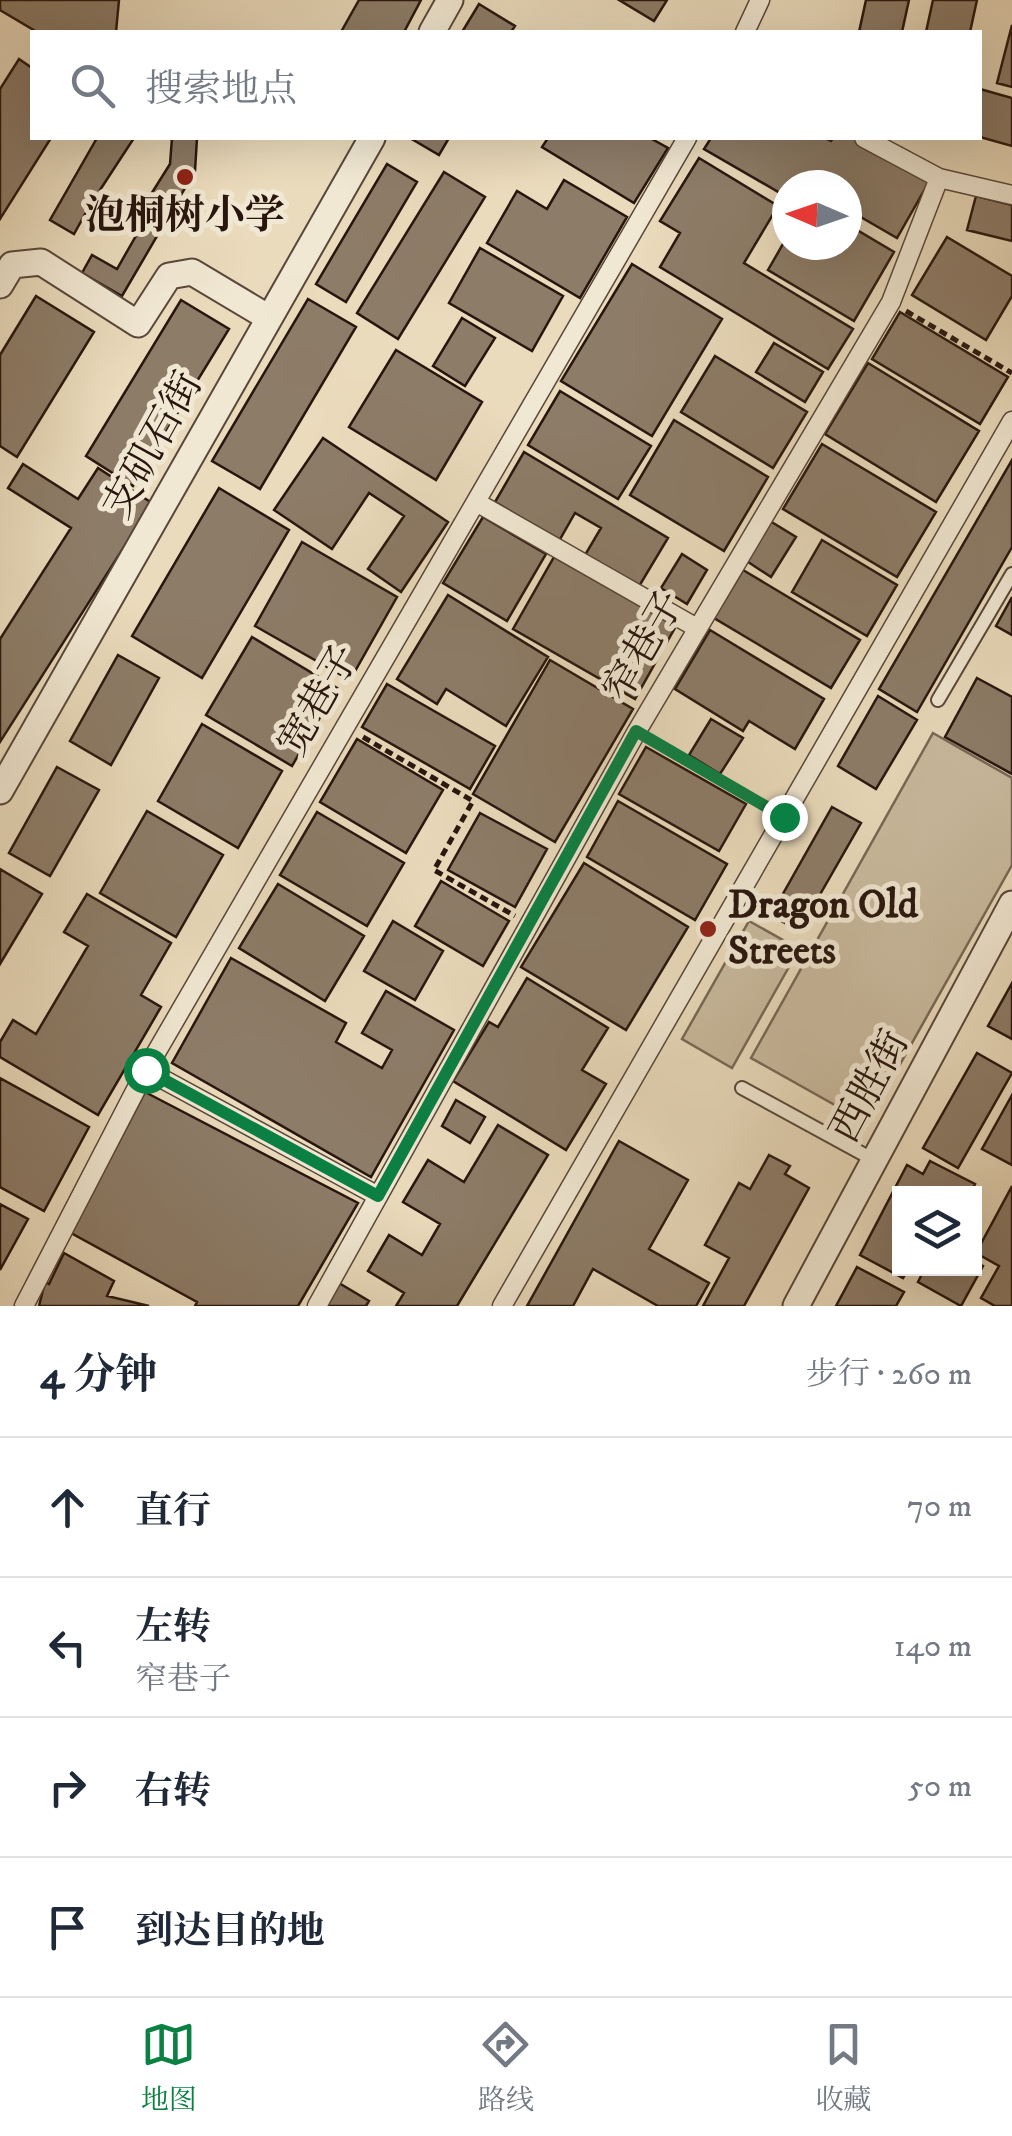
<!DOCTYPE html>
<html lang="zh">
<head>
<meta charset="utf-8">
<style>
	:root { --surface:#fff; --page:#f2f2f3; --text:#1f2937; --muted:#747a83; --line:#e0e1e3; --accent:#0b8043 }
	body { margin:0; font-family:"IM FELL DW Pica","Noto Serif SC",serif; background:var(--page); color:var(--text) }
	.controls { position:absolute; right:30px; bottom:30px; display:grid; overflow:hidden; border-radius:0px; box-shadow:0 10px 40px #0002 }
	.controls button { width:90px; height:90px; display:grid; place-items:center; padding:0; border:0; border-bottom:2px solid var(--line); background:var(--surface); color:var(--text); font:50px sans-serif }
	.compass { position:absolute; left:772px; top:170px; width:90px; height:90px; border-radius:50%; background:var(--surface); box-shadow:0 10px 40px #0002; rotate:272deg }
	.stop { position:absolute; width:30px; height:30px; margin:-22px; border:8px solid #0b8043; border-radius:50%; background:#fff }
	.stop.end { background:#0b8043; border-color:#fff; box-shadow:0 2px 10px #0008 }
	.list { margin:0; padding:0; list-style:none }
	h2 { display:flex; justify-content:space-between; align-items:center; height:130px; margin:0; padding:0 40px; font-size:42px }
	h2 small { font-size:32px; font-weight:400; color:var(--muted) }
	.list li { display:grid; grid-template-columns:65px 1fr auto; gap:30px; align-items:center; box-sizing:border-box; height:140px; padding:0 40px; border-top:2px solid var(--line) }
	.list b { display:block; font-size:38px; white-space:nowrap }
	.list p { margin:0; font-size:32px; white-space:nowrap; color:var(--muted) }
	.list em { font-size:32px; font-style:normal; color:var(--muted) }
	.icon { flex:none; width:55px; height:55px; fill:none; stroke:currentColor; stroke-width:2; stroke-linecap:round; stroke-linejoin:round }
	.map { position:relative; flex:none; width:1012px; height:1306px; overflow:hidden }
	.search { position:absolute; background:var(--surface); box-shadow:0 10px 40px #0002; left:30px; right:30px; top:30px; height:110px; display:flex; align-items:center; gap:25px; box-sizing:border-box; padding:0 35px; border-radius:0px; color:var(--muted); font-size:38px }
	.sheet { height:690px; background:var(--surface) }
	nav { display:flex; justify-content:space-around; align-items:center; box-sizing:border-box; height:140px; border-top:2px solid var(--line); background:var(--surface); font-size:28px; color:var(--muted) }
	nav a { display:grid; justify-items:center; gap:5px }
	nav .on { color:var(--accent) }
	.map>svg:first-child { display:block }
	.green { fill:#c9ba9e; stroke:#786856; stroke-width:2.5 }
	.building { fill:#8d7c68; stroke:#28160e; stroke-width:2.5 }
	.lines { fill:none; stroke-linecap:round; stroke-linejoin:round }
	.service-casing { stroke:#58473a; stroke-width:16 }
	.pedestrian-casing { stroke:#58473a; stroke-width:21 }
	.minor-casing { stroke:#58473a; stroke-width:29 }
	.path { stroke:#28160e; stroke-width:5; stroke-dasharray:8 5; stroke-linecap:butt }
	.service { stroke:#f1e8d3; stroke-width:12 }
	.pedestrian { stroke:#f1e8d3; stroke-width:18 }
	.minor { stroke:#f1e8d3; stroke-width:25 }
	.route { stroke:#0b8043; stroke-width:12 }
	.poi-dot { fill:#8f2418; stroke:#f1e8d3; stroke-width:4 }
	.labels { text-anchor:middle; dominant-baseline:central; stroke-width:10; stroke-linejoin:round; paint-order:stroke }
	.poi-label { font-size:40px; font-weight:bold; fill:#28160e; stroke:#f1e8d3 }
	.street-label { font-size:40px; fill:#28160e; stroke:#f1e8d3 }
</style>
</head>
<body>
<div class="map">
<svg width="1012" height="1306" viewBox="0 0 1012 1306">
	<rect width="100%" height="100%" fill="#eadbbc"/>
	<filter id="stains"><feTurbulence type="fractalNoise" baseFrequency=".002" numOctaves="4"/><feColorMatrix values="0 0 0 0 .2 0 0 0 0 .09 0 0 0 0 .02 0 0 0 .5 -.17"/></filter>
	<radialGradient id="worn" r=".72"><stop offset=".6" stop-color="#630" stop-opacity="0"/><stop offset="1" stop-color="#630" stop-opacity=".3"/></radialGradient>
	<path class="green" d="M933,733L1012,778V865L867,1123L751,1058Z
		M749,921L799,949L732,1068L682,1039Z"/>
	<path class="building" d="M0,0H119L116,32H37L0,10Z
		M359,0H421L404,32H341Z
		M619,0H667L654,21Z
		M866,0H909L902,32H859Z
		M933,0H977L970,32H926Z
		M479,4L515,26L511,32H462Z
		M1012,25V87L997,83Z
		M19,59L32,68V138H51L0,219V89Z
		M980,89L1012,98V146L980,137Z
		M97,138H134L100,190L138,215L170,164L172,138H197L195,171L122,296L82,273L92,255L117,269L137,234L89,207L74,234L50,220Z
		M410,138H449L439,155Z
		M548,138H650L668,148L634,203L542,147Z
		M711,138H825L831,141L833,138H856L930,180L897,238L847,209V185H787V197L704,149Z
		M699,158L778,206L744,263L853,329L828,369L660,267L680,233L660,221Z
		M387,164L417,182L346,302L316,284Z
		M444,172L485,197L398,339L357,313Z
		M564,180L627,217L580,298L487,243L517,191L547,209Z
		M976,196L1012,205V241L967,230Z
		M847,224L894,252L854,321L768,270L787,237V245H847Z
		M947,237L1012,276V296L986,340L912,295Z
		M480,248L563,296L532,351L449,303Z
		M632,264L722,319L652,436L561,381Z
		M36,296L94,332L17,457L0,446V355Z
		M308,299L356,327L260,489L212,461Z
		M181,300L229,329L133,486L86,456Z
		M900,312L1008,377L980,424L872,359Z
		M462,318L495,338L465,386L433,366Z
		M774,343L823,372L805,402L756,372Z
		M396,350L482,402L436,480L349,427Z
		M715,356L807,412L773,468L681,412Z
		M868,363L979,431L936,502L825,434Z
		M560,391L651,446L618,499L528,445Z
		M674,420L768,477L724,551L630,495Z
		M323,438L448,522L401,592L368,569L404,516L369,493L332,549L274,510Z
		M822,444L936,512L897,577L783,509Z
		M524,452L668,538L638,588L585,555L601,528L575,513L559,541L495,502Z
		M1012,460V547L917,712L879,689Z
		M23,464L78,499L98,468L152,503L0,742V639L71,528L8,488Z
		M219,488L289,530L202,678L132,636Z
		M483,517L546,554L507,621L443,583Z
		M770,521L796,537L771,577L745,560Z
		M822,540L897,585L867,636L792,592Z
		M302,542L397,597L350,680L255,626Z
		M682,554L707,570L687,604L661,588Z
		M554,557L676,626L635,699L513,629Z
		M743,570L860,640L831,688L714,618Z
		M448,595L548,657L506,726L446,689L437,704L397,679Z
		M1012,597V635L996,626Z
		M710,630L824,699L795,749L749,721L743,731L675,689Z
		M252,637L337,688L292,766L206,715Z
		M118,655L159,678L111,765L70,741Z
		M550,660L633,709L555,842L473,794Z
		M977,678L1012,697V774L945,737Z
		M387,684L495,746L470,789L362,727Z
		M878,696L917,720L876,789L838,766Z
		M711,719L743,738L720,774L689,755Z
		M202,724L282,771L238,848L158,801Z
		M357,739L443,790L406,853L320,802Z
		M646,747L746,804L719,851L619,794Z
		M57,767L99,790L50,876L9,853Z
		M618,801L727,864L695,920L587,857Z
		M832,807L861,823L799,931L771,915Z
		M147,811L223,855L176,937L100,893Z
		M317,812L404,863L367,926L280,875Z
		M480,813L547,849L515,907L448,870Z
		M584,863L688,927L626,1030L521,967Z
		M0,869L42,894L0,964Z
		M441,881L509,921L483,966L415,926Z
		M278,884L364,936L325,1001L239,948Z
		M87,894L171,943L141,995L161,1007L98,1115L0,1057V1042L13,1020L36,1034L88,946L64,932Z
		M393,921L443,951L415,1000L364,971Z
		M231,958L346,1023L336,1042L382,1068L392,1050L362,1033L386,991L454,1030L371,1177L172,1063Z
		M527,978L608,1028L582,1070L606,1084L566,1150L453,1081L489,1022L498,1027Z
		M1012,983V1039L988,1026Z
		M977,1053L1012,1073L958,1168L923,1148Z
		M0,1078L89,1127L44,1211L0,1187Z
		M145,1092L358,1203L298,1306H195L197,1302L71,1233Z
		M1012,1095V1165L982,1149Z
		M456,1100L485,1117L470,1143L442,1126Z
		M498,1125L548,1155L457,1306H396L404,1293L368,1271L389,1235L422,1255L440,1224L403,1202L428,1160L464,1182Z
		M619,1141L688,1180L649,1249L709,1283L696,1306H658L593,1269L573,1306H527Z
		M769,1155L790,1166L785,1174L809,1188L744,1306H703L729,1258L705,1245L739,1183L750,1189Z
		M930,1161L975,1184L970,1194H900V1268H909L903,1278L860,1255L907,1165L923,1174Z
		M1012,1186V1306H995L981,1298L999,1266L976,1253Z
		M0,1204L28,1219L0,1270Z
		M64,1253L114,1281L107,1296L149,1306H39L45,1282L49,1284Z
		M974,1261L983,1266L961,1306L918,1282L925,1268H974Z
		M857,1267L904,1292L896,1306H836Z
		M339,1283L369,1301L366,1306H325Z"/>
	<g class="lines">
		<g class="service-casing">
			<path id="service" d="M938,700L1012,574
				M742,1088L874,1160"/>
		</g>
		<g class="pedestrian-casing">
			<path id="pedestrian" d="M745,32L760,0
				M864,138L939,178L1012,195
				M476,502L697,628
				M146,1070L378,1196
				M24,1306L146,1070L687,138
				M317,1306L637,731L891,302L939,178
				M502,1306L1012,421"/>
		</g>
		<g class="minor-casing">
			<path id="minor" d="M432,32L450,0
				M0,285L12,265L41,262L138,324L169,276L192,272L269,318
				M0,791L372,138
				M796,1306L1012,904"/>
		</g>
		<path class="path" d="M906,311L1012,373
			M363,737L473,801L434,870L515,916
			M652,740L768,808"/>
		<use href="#service" class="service"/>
		<use href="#pedestrian" class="pedestrian"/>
		<use href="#minor" class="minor"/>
	</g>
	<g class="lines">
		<path class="route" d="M146,1070L378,1196L636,731L784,817"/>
	</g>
	<g class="poi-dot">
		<circle cx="185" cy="177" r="10"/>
		<circle cx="708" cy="929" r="10"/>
	</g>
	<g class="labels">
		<g class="poi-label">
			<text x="185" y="217">泡桐树小学</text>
			<text x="728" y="906" text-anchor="start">Dragon Old<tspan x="728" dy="46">Streets</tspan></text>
		</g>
		<g class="street-label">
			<text transform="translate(154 446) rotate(-61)">支矶石街</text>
			<text transform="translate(645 647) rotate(-60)">窄巷子</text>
			<text transform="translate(320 701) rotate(-60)">宽巷子</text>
			<text transform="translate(871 1087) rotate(-62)">西胜街</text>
		</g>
	</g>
	<rect width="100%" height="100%" filter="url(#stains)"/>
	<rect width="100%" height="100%" fill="url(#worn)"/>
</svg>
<div class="controls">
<button><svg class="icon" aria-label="layers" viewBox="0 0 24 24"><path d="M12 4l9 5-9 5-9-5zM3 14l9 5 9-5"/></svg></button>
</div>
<svg class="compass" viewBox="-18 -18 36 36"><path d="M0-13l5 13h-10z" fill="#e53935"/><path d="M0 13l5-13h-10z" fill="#747a83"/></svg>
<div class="stop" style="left:146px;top:1070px"></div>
<div class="stop end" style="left:784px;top:817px"></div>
<div class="search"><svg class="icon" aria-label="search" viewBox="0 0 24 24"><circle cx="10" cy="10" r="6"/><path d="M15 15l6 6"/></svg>搜索地点</div>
</div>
<section class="sheet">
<h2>4 分钟<small>步行 · 260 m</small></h2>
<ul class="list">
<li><svg class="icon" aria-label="ahead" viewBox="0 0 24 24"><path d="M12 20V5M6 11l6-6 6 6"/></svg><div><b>直行</b></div><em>70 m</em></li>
<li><svg class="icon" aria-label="left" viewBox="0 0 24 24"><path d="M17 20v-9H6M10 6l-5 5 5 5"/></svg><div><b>左转</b><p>窄巷子</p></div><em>140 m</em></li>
<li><svg class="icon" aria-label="right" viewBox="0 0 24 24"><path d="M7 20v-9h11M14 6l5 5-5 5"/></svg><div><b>右转</b></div><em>50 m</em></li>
<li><svg class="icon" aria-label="arrive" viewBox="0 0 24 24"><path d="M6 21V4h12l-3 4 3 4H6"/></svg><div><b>到达目的地</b></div></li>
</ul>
</section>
<nav>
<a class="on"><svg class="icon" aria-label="map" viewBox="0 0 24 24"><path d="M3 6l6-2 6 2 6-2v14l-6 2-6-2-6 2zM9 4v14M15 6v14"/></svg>地图</a>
<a><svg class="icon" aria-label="directions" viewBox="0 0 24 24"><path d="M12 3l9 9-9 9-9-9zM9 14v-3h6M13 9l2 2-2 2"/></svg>路线</a>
<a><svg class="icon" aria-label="saved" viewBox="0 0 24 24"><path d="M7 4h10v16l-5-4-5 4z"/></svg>收藏</a>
</nav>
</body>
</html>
